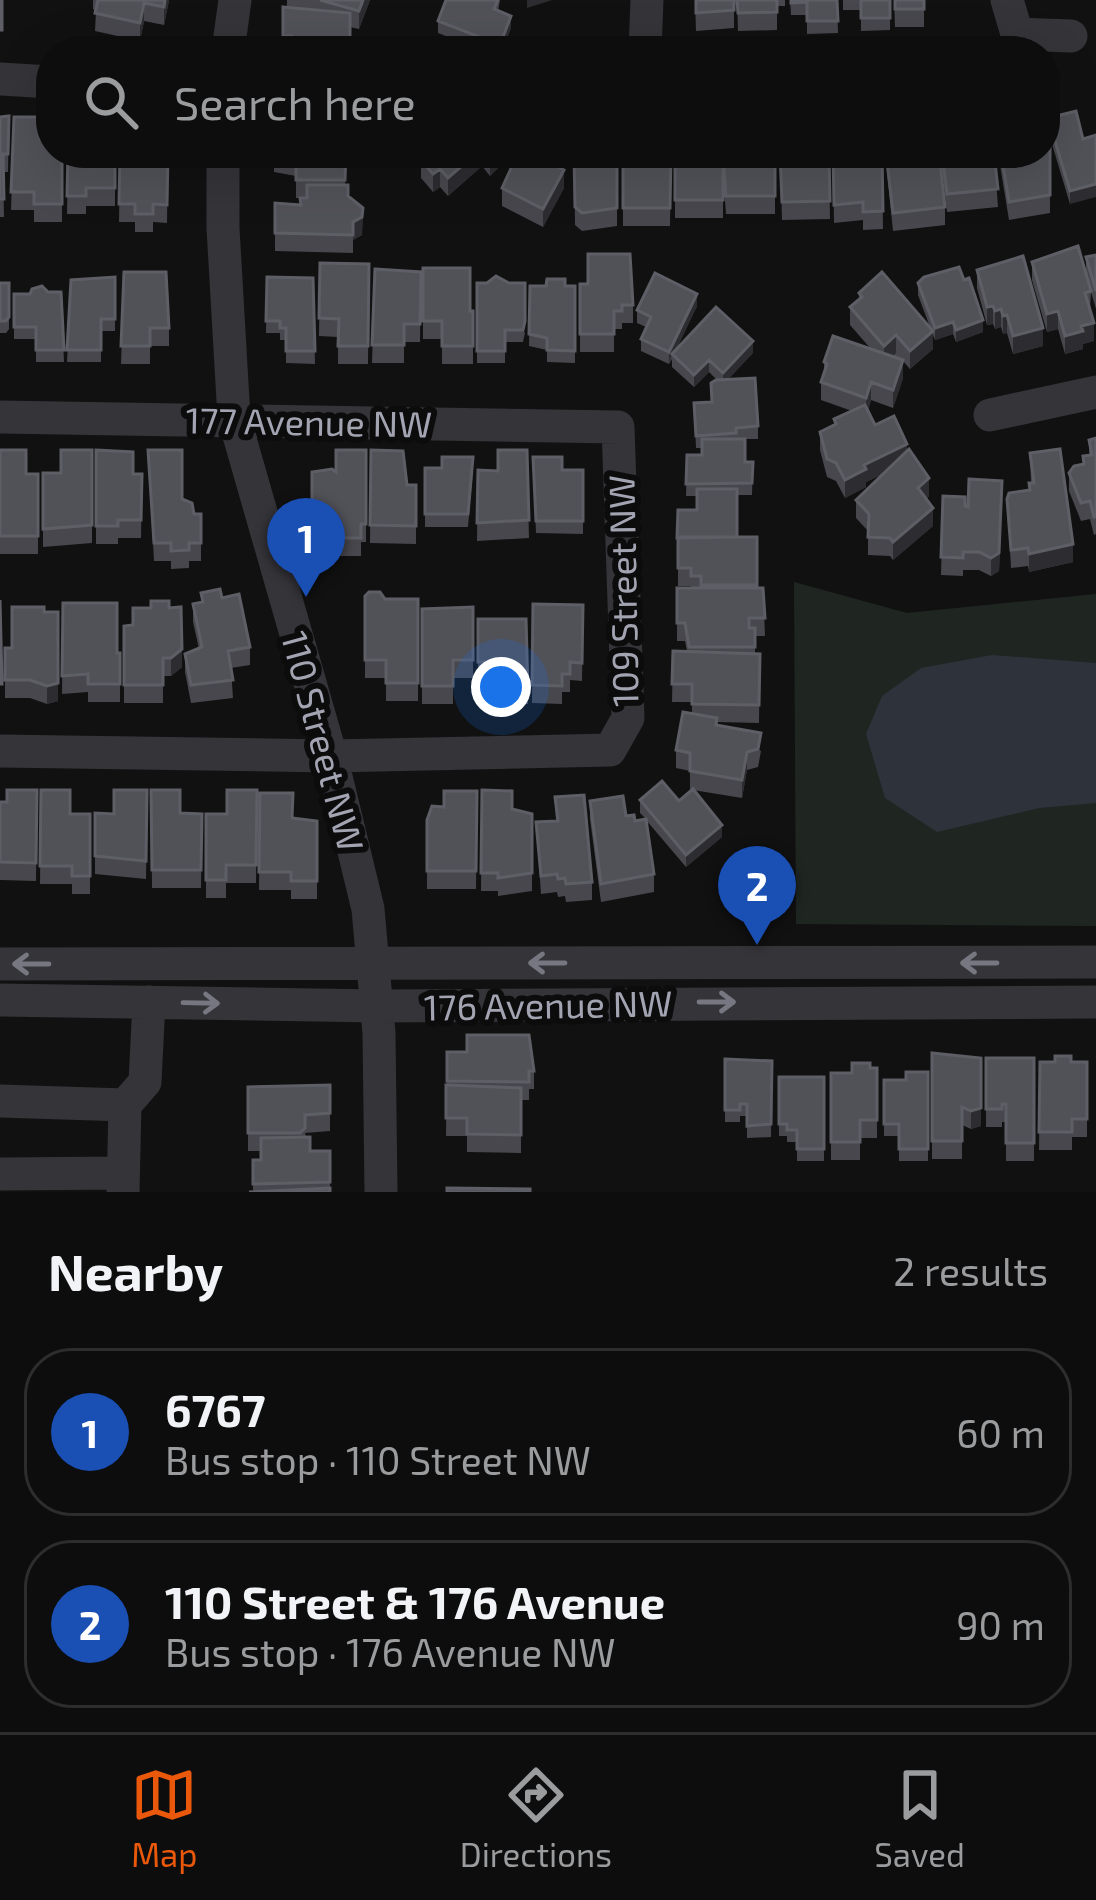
<!DOCTYPE html>
<html lang="en">
<head>
<meta charset="utf-8">
<style>
	:root { --surface:#0d0d0e; --page:#161617; --text:#f1f3f6; --muted:#9a9c9e; --line:#2d2d2e; --accent:#ea580c }
	body { margin:0; font-family:"Exo 2",sans-serif; background:var(--page); color:var(--text) }
	.you { position:absolute; left:501px; top:687px; width:42px; height:42px; margin:-30px; border:9px solid #fff; border-radius:50%; background:#1a73e8; box-shadow:0 0 0 18px #1a73e833 }
	.badge { display:grid; place-items:center; width:78px; height:78px; border-radius:50%; background:var(--accent); color:#fff; font-size:39px; font-weight:700 }
	.pin { position:absolute; translate:-50% -99px; filter:drop-shadow(0 3px 6px #0008) }
	.pin::after { content:''; position:absolute; top:63px; width:42px; height:36px; background:inherit; clip-path:polygon(0 0,100% 0,50% 100%) }
	.list { margin:0; padding:0; list-style:none }
	h2 { display:flex; justify-content:space-between; align-items:center; height:156px; margin:0; padding:0 48px; font-size:51px }
	h2 small { font-size:39px; font-weight:400; color:var(--muted) }
	.list li { display:grid; grid-template-columns:78px 1fr auto; gap:36px; align-items:center; box-sizing:border-box; height:168px; margin:0 24px 24px; padding:0 24px; border:3px solid var(--line); border-radius:48px }
	.list b { display:block; font-size:45px; white-space:nowrap }
	.list p { margin:0; font-size:39px; white-space:nowrap; color:var(--muted) }
	.list em { font-size:39px; font-style:normal; color:var(--muted) }
	.icon { flex:none; width:66px; height:66px; fill:none; stroke:currentColor; stroke-width:2; stroke-linecap:round; stroke-linejoin:round }
	.map { position:relative; flex:none; width:1096px; height:1192px; overflow:hidden }
	.search { position:absolute; background:var(--surface); box-shadow:0 12px 48px #0002; left:36px; right:36px; top:36px; height:132px; display:flex; align-items:center; gap:30px; box-sizing:border-box; padding:0 42px; border-radius:48px; color:var(--muted); font-size:45px }
	.sheet { height:540px; background:var(--surface) }
	nav { display:flex; justify-content:space-around; align-items:center; box-sizing:border-box; height:168px; border-top:3px solid var(--line); background:var(--surface); font-size:33px; color:var(--muted) }
	nav a { display:grid; justify-items:center; gap:6px }
	nav .on { color:var(--accent) }
	.map>svg:first-child { display:block }
	.park { fill:#1f2622 }
	.water { fill:#2d323b }
	.lines { fill:none; stroke-linecap:round; stroke-linejoin:round }
	.minor { stroke:#343439; stroke-width:33 }
	.wall { fill:#47474d }
	.shaded-wall { fill:#2d2d31 }
	.building { fill:#515158; stroke:#5e5e66; stroke-width:3 }
	.oneway { stroke:#777782 }
	.labels { text-anchor:middle; dominant-baseline:central; stroke-width:12; stroke-linejoin:round; paint-order:stroke }
	.street-label { font-size:36px; fill:#a3a4b2; stroke:#0c0c0d }
</style>
</head>
<body>
<div class="map">
<svg width="1096" height="1192" viewBox="0 0 1096 1192">
	<rect width="100%" height="100%" fill="#111112"/>
	<path class="park" d="M794,582L907,613L1096,594V926L796,924Z"/>
	<path class="water" d="M992,655L1096,663V803L1039,808L937,832L885,798L866,734L882,696L921,668Z"/>
	<g class="lines">
		<path class="minor" d="M1007,0L1017,34L1016,51
			M1017,34L1071,36
			M228,51L235,0
			M645,51L647,0
			M0,79L51,82
			M223,153V228L234,418L331,756L368,909L379,1033L381,1192
			M990,415L1096,392
			M0,417L618,427L628,718L610,750L331,756L0,751
			M0,964L1096,962
			M0,1000L378,1006L1096,1002
			M0,1101L125,1105L123,1192
			M125,1105L145,1082L149,1002
			M0,1174L122,1173"/>
	</g>
	<path class="wall" d="M93,0H169L164,25L144,21L140,41L95,31L96,11L93,9Z
		M287,0H370L359,29L350,27V51H283V7H287Z
		M500,0L498,11L511,28L502,51H425L471,46L438,33V21Z
		M695,0H734V28L696,31Z
		M737,0H785V6H777V30L738,31Z
		M790,0H837L838,33L807,34V15H791Z
		M843,0H890V30L861,31V10H843Z
		M894,0H924V27H895Z
		M1076,111L1070,204L1048,131V118Z
		M9,116L8,172H3L4,217H0V117Z
		M14,117L41,139L62,153V222H34V210H11Z
		M1050,139V213L1009,220L998,153H1045Z
		M68,153H115V206H86V214H67Z
		M120,153H168L167,223L153,222V232H135V222H119Z
		M274,153H346L345,185L348,196L363,208L362,235L353,240V253L275,251V203L301,205L300,198H296V176L274,172Z
		M418,153H513L490,176L482,166L448,196L440,187L433,192L421,178V164L418,160Z
		M574,153H617V226L582,231L575,225Z
		M623,153H671L670,226H623Z
		M675,153H775V214H726L723,174V218H675Z
		M780,153H829L830,219L782,220Z
		M833,153H882L883,229L863,230V220L834,223Z
		M885,153H939L945,207V225L893,231Z
		M940,153H994L998,207L947,212Z
		M556,165L564,188L543,227L502,206V188Z
		M1096,255V309L1091,292L1090,309L1094,341L1083,344V349L1065,354L1058,329L1047,332L1032,280V262L1086,273V257Z
		M320,263L369,264L368,364H338V337L319,336Z
		M423,268L470,311H473V364H442V339H423Z
		M375,269L421,272L420,342H404V363H372Z
		M977,270L1043,346L1013,354L1007,333L1003,334L1001,327L995,329L993,324L987,325L977,288Z
		M124,272L169,328V346H150V364H121Z
		M115,277V331H101V362H67L71,280Z
		M267,277L313,278L315,364L286,363V340H280V333H266Z
		M0,283H9V329L6,333H0Z
		M477,283H487L525,333L523,342H505V363H477Z
		M918,283L983,332L956,342L953,334L935,340L933,335V349L910,369L903,361V378L893,408L871,400L868,410L875,425L907,451L929,496L926,499L933,526L893,560L890,556L868,555V531L856,518V500L885,473L866,482V487L845,498L836,481L827,477L820,450V432L834,425V419L852,411L821,400V382L824,374V362L871,349L850,325V307L859,300V293L930,327L918,295Z
		M580,284H588L633,305V323H622V329H614V352H580Z
		M530,286H575V363L547,362V350L529,346Z
		M48,292H61L64,362H36V339H14V294Z
		M697,306L676,350L753,353L728,379L758,426V439H745V462H753L752,495H737V537H757V588H763L765,636H755V653L760,654L759,723L717,722V725L761,751L758,767L747,770L742,798L693,790L722,837L686,867L646,820L654,874V892L601,902L590,819V801L635,821L646,819L640,813V800L679,801L692,790L690,789V771L676,768V750L692,713V702H672L673,651H687L685,641H677V588H691V586H678V510H697V496H686L687,455H702V448H696L694,403L711,402L717,380L709,372L694,387L672,367V359L669,364L641,351V339L646,327L637,323V310Z
		M1096,438V534L1094,535L1090,519L1081,521L1069,491V473L1083,464V456L1089,455V440Z
		M0,450L26,474H38V554H0Z
		M92,450V543L43,547V473H61Z
		M96,450L133,474H142L141,538H118V544H96Z
		M148,450L194,514H201V561H189V568L171,569V561H154Z
		M366,450V542H361V556H321L316,541H312V472H336Z
		M371,450L407,485H416V544L370,543Z
		M527,450L529,538L477,541L478,470L498,471Z
		M1030,453L1073,562L1029,572L1028,566L1011,568L1007,499L1029,490L1031,483Z
		M533,457L562,470H583V534L536,533Z
		M425,468L473,469L468,527H425Z
		M943,496L965,506L1002,499L999,571L991,576L979,570H963V576L941,575Z
		M201,593L222,598L250,647V665L231,668L233,698L191,703L185,672V654L199,649L193,622V604L201,602Z
		M365,596L385,599H418V701H386V678H365Z
		M63,603L117,653H120V702H88V692L62,694Z
		M533,604L583,605L582,681L570,680V692H562V704L532,703Z
		M473,607V678H453V704H422V609Z
		M169,608L182,667L171,676H163V703H124V626L133,625Z
		M44,612H58V701L47,704L30,698H5V648H12Z
		M478,619H526L528,704H497V674H478Z
		M37,790L36,881L0,880V802H7Z
		M41,790L70,814H90V894H72V884H40Z
		M147,790L146,879L95,874V813L114,814Z
		M151,790L180,813L202,814L201,888H152Z
		M257,790L256,883H226V898H206V814H227Z
		M482,790L512,809L532,814V891L498,896V891H481Z
		M477,791L476,889H427V820L444,807Z
		M260,793L293,818L317,821V899H291V890H259Z
		M555,797L592,882V900L566,902L565,896L558,897L557,892L541,894L536,822L556,821Z
		M447,1052L534,1071V1089H529V1100H521V1153L467,1152V1136H446Z
		M932,1053L981,1058V1126L971,1129L962,1125V1159H932Z
		M986,1058H1034V1161H1006V1122H1002V1127H986Z
		M725,1059L772,1061L771,1137L747,1138V1116H740V1122H725Z
		M1040,1062H1087V1137H1072V1150H1039Z
		M870,1068H877V1138H860V1160H831V1073H852Z
		M928,1072V1161H899V1136H884V1080H906Z
		M779,1077H824V1161H797V1142H787V1136H779Z
		M330,1085V1131L305,1133L310,1151H330V1192L253,1191V1160H261V1151H248V1087Z"/>
	<path class="shaded-wall" d="M165,0H169L164,25V7Z
		M363,0H370L359,29V11Z
		M527,0H552L527,8Z
		M144,3V21L140,41V23Z
		M511,16V28L502,51H500V45Z
		M477,153H482V166L448,196V178Z
		M495,153H513L490,176V158Z
		M553,153H561L549,180V162Z
		M440,169V187L433,192V174Z
		M564,170V188L543,227V209Z
		M1096,178V197L1070,204V191Z
		M362,217V235L353,240V222Z
		M697,294V306L673,356L672,354L669,364V352Z
		M993,306V324L987,325V307Z
		M1001,309V327L995,329V311Z
		M1058,311V329L1047,332V314Z
		M1007,315V333L1003,334V316Z
		M983,320V332L956,342V330Z
		M953,322V334L935,340V328Z
		M1094,323V341L1083,344V349L1065,354V336L1081,326Z
		M1043,328V346L1013,354V336Z
		M933,331V349L910,369V351Z
		M896,335V353L884,364V346Z
		M753,341V353L723,385V373Z
		M709,360V372L694,387V375Z
		M903,360V378L893,408V390Z
		M871,382V400L866,416V398Z
		M907,444V462L866,482V487L845,498V480L864,465Z
		M929,478V496L918,506V488Z
		M1002,499L999,571L991,576V558Z
		M933,508V526L893,560V542Z
		M1073,544V562L1029,572V554Z
		M182,649V667L171,676V658Z
		M58,683V701L47,704V686Z
		M747,752V770L742,798V780Z
		M722,825V837L686,867V855Z
		M981,1108V1126L971,1129V1111Z"/>
	<path class="building" d="M0,0H2V30H0Z
		M98,0H165L164,7L144,3L140,23L95,13Z
		M320,0H363L359,11Z
		M446,0H498L494,9L511,16L500,45L438,21Z
		M696,0H734V10L696,13Z
		M737,0H777V12L738,13Z
		M791,0H837L838,21H807V2L791,3Z
		M861,0H890V18H861Z
		M895,0H924V9H895Z
		M283,7L350,13V51H295L292,36H283Z
		M448,38L449,49L498,43V51H425L434,49L433,39Z
		M1076,111L1083,139L1096,135V184L1070,191L1048,118Z
		M9,116L8,154H3L4,199H0V117Z
		M14,117H42L41,139L51,140V153H62V204H34V192H11Z
		M1045,139H1050V195L1009,202L1001,153H1045Z
		M68,153H115V188H86V196H67Z
		M120,153H168L167,205L153,204V214H135V204H119Z
		M274,153H346L345,180H296V158Z
		M427,153H477L448,178L440,169L433,174L421,160Z
		M518,153H553L549,162L564,170L543,209L502,188Z
		M574,153H617V208L582,213L575,207Z
		M623,153H671L670,208H623Z
		M675,153H775V196H726L723,156V200H675Z
		M780,153H829L830,201L782,202Z
		M833,153H882L883,211L863,212V202L834,205Z
		M886,153H939L945,207L893,213Z
		M942,153H994L998,189L947,194Z
		M307,185H348V196L363,208L362,217L353,222V235L275,233V203L301,205L300,198H307Z
		M1078,246L1091,291L1085,293L1094,323L1081,326L1083,331L1065,336L1058,311L1047,314L1032,262Z
		M588,254H630L633,305H622V311H614V334H580V284H588Z
		M1096,255V291L1086,257Z
		M1023,256L1043,328L1013,336L1007,315L1003,316L1001,309L995,311L993,306L987,307L977,270Z
		M320,263L369,264L368,346H338L339,319L319,318Z
		M959,267L964,280L969,278L983,320L956,330L953,322L935,328L918,283L924,277Z
		M423,268H470V311H473V346H442V321H423Z
		M375,269L421,272L420,324H404V345H372Z
		M124,272H166L169,328H150V346H121Z
		M882,272L933,331L910,351L896,335L884,346L850,307L862,297L859,293Z
		M655,273L697,294L669,352L641,339L651,317L637,310Z
		M496,276L509,283H525V321L523,330H505V351H477V283H487Z
		M115,277V319H101V350H67L71,280Z
		M267,277L313,278L315,351H286V328H280V321H266Z
		M547,279H565V286H575V351L547,350V338L529,334L530,286H546Z
		M0,283H9V317L6,321H0Z
		M42,286L48,292H61L64,350H36V327H14V294H30L32,289Z
		M716,307L753,341L723,373L709,360L694,375L672,354Z
		M833,336L903,360L893,390L871,382L866,398L821,382L827,364L824,362Z
		M755,378L758,426L736,428V433L696,436L694,403L712,402L711,383L716,380Z
		M865,405L875,425L894,416L907,444L864,465L866,469L845,480L836,463L827,459L820,432L836,424L834,419Z
		M1096,438V516L1094,517L1090,501L1081,503L1069,473L1074,466L1084,464L1083,456L1092,455L1089,440Z
		M702,439H745V462H753L752,483L686,484L687,455H702Z
		M909,449L929,478L918,488L933,508L893,542L890,538L868,537L869,514L856,500Z
		M1060,449L1073,544L1029,554L1028,548L1011,550L1007,499L1009,493L1030,490L1029,483H1034L1030,453Z
		M0,450H26V474H38V536H0Z
		M61,450H92V525L43,529V473H61Z
		M96,450L133,452V474H142L141,520H118V526H96Z
		M148,450H182V499L192,503L194,514H201V543H189V550L171,551V543H154Z
		M336,450H366V524H361V538H321L316,523H312V472L332,469L336,472Z
		M371,450L403,451L407,485H416V526L370,525Z
		M498,450H527L529,520L477,523L478,470L498,471Z
		M442,457H473L468,514H425V468H442Z
		M533,457H562V470H583V521H536Z
		M969,479L1002,481L999,553L991,558L979,552H963V558L941,557L943,496L965,497V506L968,507Z
		M697,489H737V537L677,538L678,510H697Z
		M678,537H757V585H701V576H691V568H678Z
		M677,588H763L765,618H749V628H755V647H689L685,623H677Z
		M220,589L222,598L239,594L250,647L228,651L233,680L191,685L185,654L202,647L193,604L203,602L201,593Z
		M369,592H380L385,599H418V683H386V660H365V596Z
		M0,600L2,684H0Z
		M151,601H169V608L181,607L182,649L171,658H163V685H124V626L133,625V608H151Z
		M63,603H117V653H120V684H88V674L62,676Z
		M533,604L583,605L582,663L570,662V674H562V686L532,685Z
		M12,607H44V612H58V683L47,686L30,680H5V648H12Z
		M473,607V660H453V686H422V609Z
		M478,619H526L528,691H497V662H478Z
		M673,651L760,654L759,705L692,704V684H672Z
		M683,712L717,718L716,725L761,733L758,749L747,752L742,780L690,771V753L676,750Z
		M662,781L679,801L693,789L722,825L686,855L640,800Z
		M7,790H37L36,863L0,862V802H7Z
		M41,790H70V814H90V876H72V866H40Z
		M114,790H147L146,861L95,856V813L114,814Z
		M151,790H180V813L202,814L201,870H152Z
		M227,790H257L256,865H226V880H206V814H227Z
		M482,790L512,791V809L532,814V873L498,878V873H481Z
		M444,791H477L476,871H427V820L432,806L444,807Z
		M260,793H293L292,818L317,821V881H291V872H259Z
		M584,795L592,882L566,884L565,878L558,879L557,874L541,876L536,822L558,821L555,797Z
		M623,796L626,816L634,815L635,821L646,819L654,874L601,884L590,801Z
		M467,1035H529L534,1071H529V1082L447,1081V1052H467Z
		M932,1053L981,1058V1108L971,1111L962,1107V1141H932Z
		M1055,1056H1071V1062H1087V1119H1072V1132H1039L1040,1062H1055Z
		M986,1058H1034V1143H1006V1104H1002V1109H986Z
		M725,1059L772,1061L771,1124L747,1126V1104H740V1110H725Z
		M852,1063H870V1068H877V1120H860V1142H831V1073H852Z
		M906,1072H928V1149H899V1124H884V1080H906Z
		M779,1077H824V1149H797V1130H787V1124H779Z
		M330,1085V1113L305,1115V1128L300,1133H248V1087Z
		M446,1085L521,1088V1135L467,1134V1118H446Z
		M310,1137V1151H330V1182L253,1184V1160H261V1138Z
		M330,1188V1192H249Z
		M447,1188L530,1189V1192H447Z"/>
	<defs><path id="oneway-shaft" d="M-6 0H5M1.5-3L5.5 0L1.5 3" fill="none" stroke-width="1.6" stroke-linecap="round" stroke-linejoin="round" transform="scale(3)"/></defs>
	<g class="oneway">
		<use href="#oneway-shaft" transform="translate(547 963) rotate(180)"/>
		<use href="#oneway-shaft" transform="translate(979 963) rotate(180)"/>
		<use href="#oneway-shaft" transform="translate(31 964) rotate(-180)"/>
		<use href="#oneway-shaft" transform="translate(717 1002)"/>
		<use href="#oneway-shaft" transform="translate(201 1003) rotate(1)"/>
	</g>
	<g class="labels">
		<g class="street-label">
			<text transform="translate(309 421) rotate(1)">177 Avenue NW</text>
			<text transform="translate(622 591) rotate(-91)">109 Street NW</text>
			<text transform="translate(324 741) rotate(75)">110 Street NW</text>
			<text transform="translate(548 1004) rotate(-1)">176 Avenue NW</text>
		</g>
	</g>
</svg>
<div class="you"></div>
<div class="pin badge" style="left:306px;top:597px;background:#1a4fb4">1</div>
<div class="pin badge" style="left:757px;top:945px;background:#1a4fb4">2</div>
<div class="search"><svg class="icon" aria-label="search" viewBox="0 0 24 24"><circle cx="10" cy="10" r="6"/><path d="M15 15l6 6"/></svg>Search here</div>
</div>
<section class="sheet">
<h2>Nearby<small>2 results</small></h2>
<ul class="list">
<li><span class="badge" style="background:#1a4fb4">1</span><div><b>6767</b><p>Bus stop · 110 Street NW</p></div><em>60 m</em></li>
<li><span class="badge" style="background:#1a4fb4">2</span><div><b>110 Street &amp; 176 Avenue</b><p>Bus stop · 176 Avenue NW</p></div><em>90 m</em></li>
</ul>
</section>
<nav>
<a class="on"><svg class="icon" aria-label="map" viewBox="0 0 24 24"><path d="M3 6l6-2 6 2 6-2v14l-6 2-6-2-6 2zM9 4v14M15 6v14"/></svg>Map</a>
<a><svg class="icon" aria-label="directions" viewBox="0 0 24 24"><path d="M12 3l9 9-9 9-9-9zM9 14v-3h6M13 9l2 2-2 2"/></svg>Directions</a>
<a><svg class="icon" aria-label="saved" viewBox="0 0 24 24"><path d="M7 4h10v16l-5-4-5 4z"/></svg>Saved</a>
</nav>
</body>
</html>
